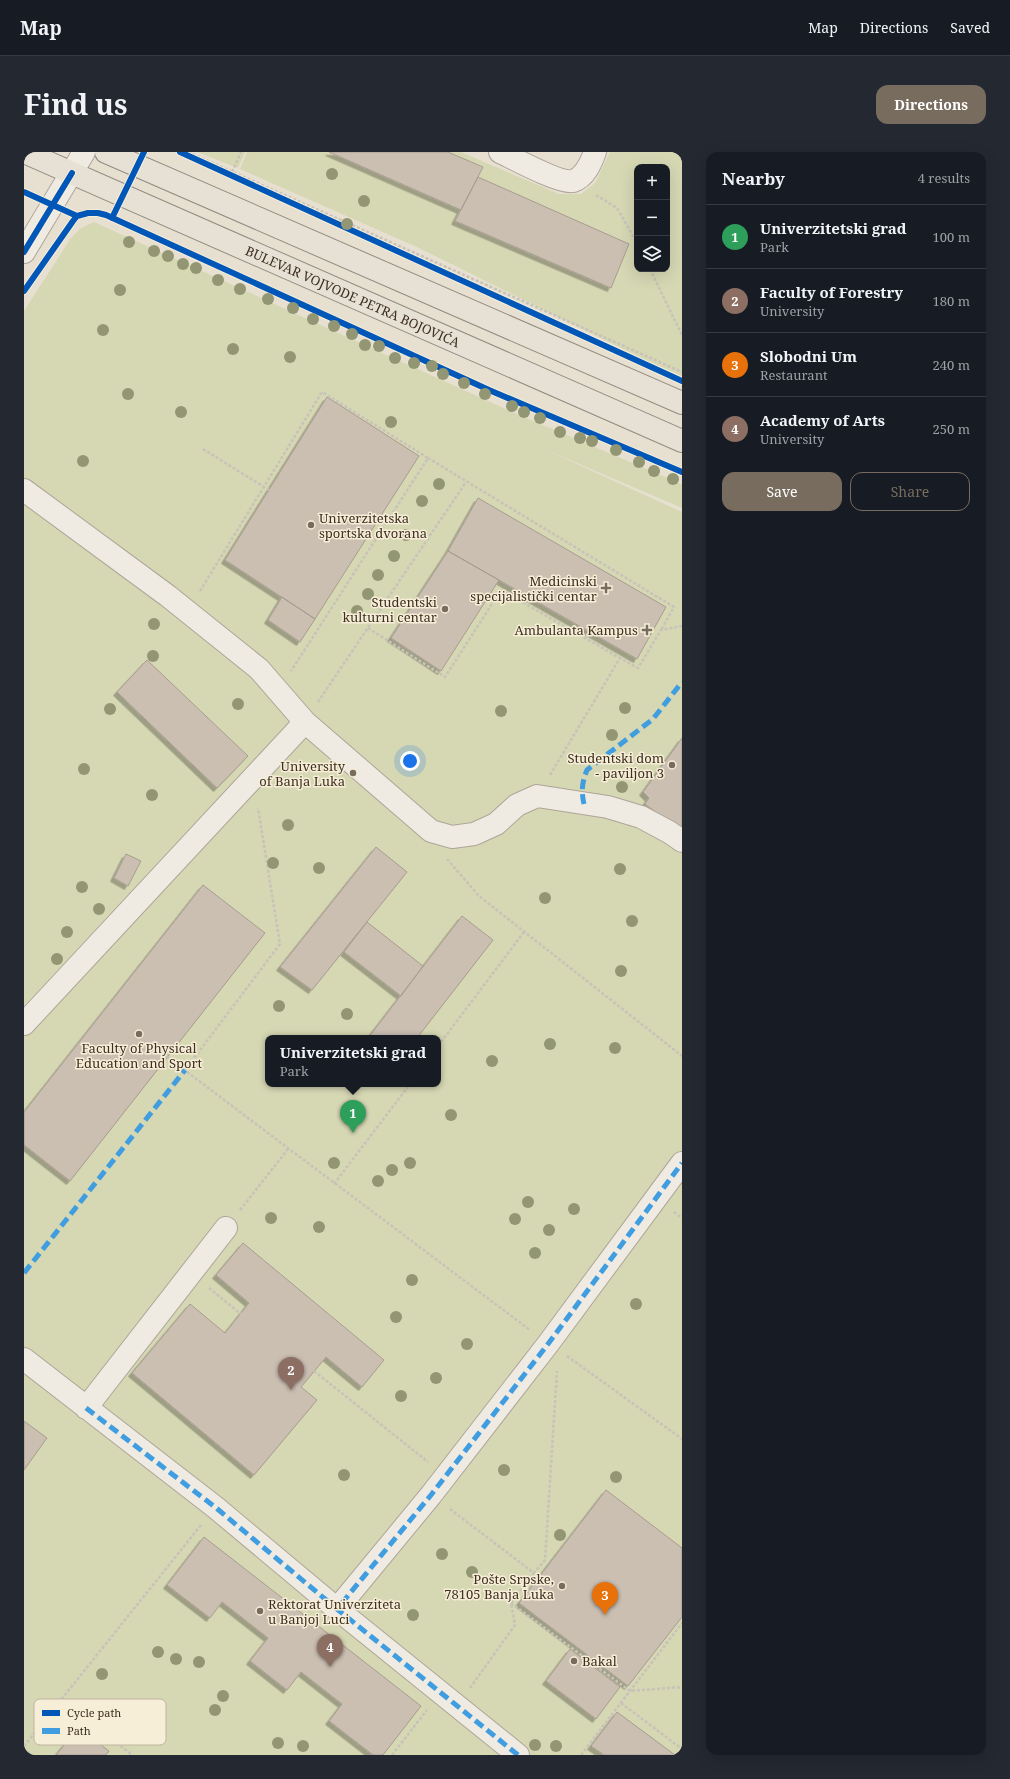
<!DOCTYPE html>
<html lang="en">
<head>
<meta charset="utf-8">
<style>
	:root { --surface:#171b24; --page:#242831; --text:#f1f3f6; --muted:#9ea1a6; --line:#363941; --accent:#786c5e }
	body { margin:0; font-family:"Noto Serif",serif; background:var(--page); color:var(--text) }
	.controls { position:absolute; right:12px; top:12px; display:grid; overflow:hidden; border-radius:8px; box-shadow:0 4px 16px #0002 }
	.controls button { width:36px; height:36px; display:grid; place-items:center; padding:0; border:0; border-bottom:1px solid var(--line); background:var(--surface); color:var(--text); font:20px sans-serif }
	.you { position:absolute; left:386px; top:609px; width:14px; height:14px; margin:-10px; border:3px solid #fff; border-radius:50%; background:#1a73e8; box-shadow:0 0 0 6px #1a73e833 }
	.badge { display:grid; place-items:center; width:26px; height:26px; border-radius:50%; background:var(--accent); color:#fff; font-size:13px; font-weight:700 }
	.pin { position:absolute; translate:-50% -33px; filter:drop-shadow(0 1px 2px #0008) }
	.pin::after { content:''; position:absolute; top:21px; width:14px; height:12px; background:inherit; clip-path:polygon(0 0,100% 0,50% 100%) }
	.popup { position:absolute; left:241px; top:883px; width:176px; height:52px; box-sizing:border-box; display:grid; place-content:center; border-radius:8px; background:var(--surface); filter:drop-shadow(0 1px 3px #0005); font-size:13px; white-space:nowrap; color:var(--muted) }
	.popup b { font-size:15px; color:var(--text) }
	.popup::after { content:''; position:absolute; left:50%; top:100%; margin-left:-8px; border:8px solid transparent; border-top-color:var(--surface) }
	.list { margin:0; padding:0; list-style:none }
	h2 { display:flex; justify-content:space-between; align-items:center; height:52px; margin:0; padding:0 16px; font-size:17px }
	h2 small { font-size:13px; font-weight:400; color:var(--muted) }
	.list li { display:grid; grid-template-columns:26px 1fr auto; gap:12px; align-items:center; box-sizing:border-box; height:64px; padding:0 16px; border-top:1px solid var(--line) }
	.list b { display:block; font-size:15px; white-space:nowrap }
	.list p { margin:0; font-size:13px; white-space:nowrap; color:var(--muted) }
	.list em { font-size:13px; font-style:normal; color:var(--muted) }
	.actions { display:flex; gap:8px; padding:12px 16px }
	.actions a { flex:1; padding:9px 0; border:1px solid var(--accent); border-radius:12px; text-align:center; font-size:14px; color:var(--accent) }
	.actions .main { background:var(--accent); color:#fff }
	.icon { flex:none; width:22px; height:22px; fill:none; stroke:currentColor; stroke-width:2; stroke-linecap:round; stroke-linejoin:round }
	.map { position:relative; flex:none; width:658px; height:1603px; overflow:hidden; border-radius:12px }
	header { display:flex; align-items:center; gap:24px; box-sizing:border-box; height:56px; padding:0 20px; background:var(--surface); border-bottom:1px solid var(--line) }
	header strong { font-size:19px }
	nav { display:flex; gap:22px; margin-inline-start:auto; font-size:14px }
	.intro { display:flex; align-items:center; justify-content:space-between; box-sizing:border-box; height:96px; padding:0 24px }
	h1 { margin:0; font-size:28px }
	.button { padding:10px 18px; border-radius:12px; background:var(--accent); color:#fff; font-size:14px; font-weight:700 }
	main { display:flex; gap:24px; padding:0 24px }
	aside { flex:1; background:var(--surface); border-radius:12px; box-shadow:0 4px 16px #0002 }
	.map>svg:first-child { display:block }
	.green { fill:#d6d7b3; fill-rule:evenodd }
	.building { fill:#cbbfb2; stroke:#a89c90; filter:url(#shadow) }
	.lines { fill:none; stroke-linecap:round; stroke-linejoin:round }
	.minor-casing { stroke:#ada599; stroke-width:24 }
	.major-casing { stroke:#928b80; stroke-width:24 }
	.path { stroke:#c8c2b9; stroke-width:2.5; stroke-dasharray:3 2; stroke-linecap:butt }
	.minor { stroke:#efebe3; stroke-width:22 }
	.major { stroke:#e6e1d4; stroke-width:22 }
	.quiet { stroke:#3f9de0; stroke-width:5; stroke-dasharray:10 5; stroke-linecap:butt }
	.cycleway-casing { stroke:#f7eed8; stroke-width:8 }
	.cycleway { stroke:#0057b8; stroke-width:6 }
	.tree { fill:#929673 }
	.poi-dot { fill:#786c5e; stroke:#f7eed8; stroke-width:1.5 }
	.labels { text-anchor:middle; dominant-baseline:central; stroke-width:3; stroke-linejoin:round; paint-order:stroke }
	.street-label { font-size:13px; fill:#3d2e20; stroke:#f7eed8 }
	.poi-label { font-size:13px; fill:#3d2e20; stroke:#f7eed8; text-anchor:end }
	.key { fill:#f7eed8; stroke:#bfb4a1; stroke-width:1 }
	.key-label { font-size:11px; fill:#3d2e20 }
</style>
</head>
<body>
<header>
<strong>Map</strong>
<nav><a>Map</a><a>Directions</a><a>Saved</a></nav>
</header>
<div class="intro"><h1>Find us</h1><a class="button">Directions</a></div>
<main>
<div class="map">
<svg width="658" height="1603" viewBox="0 0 658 1603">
	<defs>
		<filter id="shadow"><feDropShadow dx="-3.5" dy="3.5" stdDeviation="0" flood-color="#0004"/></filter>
	</defs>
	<rect width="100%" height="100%" fill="#e7e0d1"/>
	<path class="green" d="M173,0H221L214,16Z
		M223,0H437L535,42H557L571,31L586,0H658V224L627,211L395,96L216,17ZM613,15H643V117H613Z
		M70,70L495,263L658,332V356L520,297L658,360V1603H0V159L47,86L57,76ZM244,886H414V932H244Z"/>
	<path class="building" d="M305,0H424L459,15L437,58Z
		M454,25L605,92L587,136L431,69Z
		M303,245L395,304L291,467L201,408Z
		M454,346L642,455L613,507L424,399Z
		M424,399L475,428L417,519L367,486Z
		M258,445L291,467L276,490L244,468Z
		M123,508L224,604L193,636L93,540Z
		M658,586V678L657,679L621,652L625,646L619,640Z
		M352,695L383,720L288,838L256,815Z
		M102,702L117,709L104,734L90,726Z
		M179,733L241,781L46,1029L0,993V960Z
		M438,764L469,788L393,886H344Z
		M343,770L399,814L377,844L320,800Z
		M219,1091L360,1208L338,1235L302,1205L277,1235L293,1248L230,1323L108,1221L166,1152L201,1181L225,1151L192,1123Z
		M0,1269L23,1286L0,1318Z
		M582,1338L658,1396V1465L604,1534L495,1451Z
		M180,1385L397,1554L359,1603H349L305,1569L318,1552L277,1520L263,1538L226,1509L244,1486L198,1450L186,1466L143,1433Z
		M546,1497L596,1535L572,1567L522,1529Z
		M593,1560L651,1603H580L567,1594Z
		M54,1576L85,1599L82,1603H32Z"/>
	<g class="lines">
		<g class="minor-casing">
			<path id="minor" d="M476,0C489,6 536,32 549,29C561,25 567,11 571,0
				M0,100L60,0
				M0,338L144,444L235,517L281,570L407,679L428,685L450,682L472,672L493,653L513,644L584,655L617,665L645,680L658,689
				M0,872L281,570
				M0,1207L191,1355L313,1457
				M62,1256L202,1076
				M494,1603L313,1457L407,1343L524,1192L658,1011"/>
		</g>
		<g class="major-casing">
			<g id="major">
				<path id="s1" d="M0,0L658,289"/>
				<path d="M82,0L658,251"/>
			</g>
		</g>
		<path class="path" d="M164,0L658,220
			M208,20L217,0
			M572,43L593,56L613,91
			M626,117L658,183
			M179,297L245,338
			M404,306L650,455L637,478
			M176,439L298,240L404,306L267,519
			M344,476L421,525L477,438L596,506
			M294,550L442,330
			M526,623L596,506L614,516L637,478L658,474
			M423,707L455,744L658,904
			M414,894L500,780
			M143,905L506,1178
			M161,918L256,792L234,656
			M310,1032L386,932
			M216,1058L264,997
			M650,1060L658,1066
			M185,1136L217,1162
			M543,1204L658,1287
			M290,1219L404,1310
			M426,1357L510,1421L521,1408L533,1219
			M487,1451L606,1539L658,1535
			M446,1536L491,1473L487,1451L510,1421
			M38,1547L108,1603
			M597,1551L658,1597
			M0,1594L177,1373
			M0,1597L7,1603
			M368,1603L403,1558
			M557,1603L658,1471"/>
		<use href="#minor" class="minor"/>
		<use href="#major" class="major"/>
		<path class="quiet" d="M560,652C557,639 558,630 563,618L629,567L658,530
			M0,1121L161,918
			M62,1256L191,1355L313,1457
			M494,1603L313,1457L407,1343L524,1192L658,1011"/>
		<g class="cycleway-casing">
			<path id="cycleway" d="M156,0L658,229
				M0,40L53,64
				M88,66L120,0
				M0,100L48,21
				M0,139L49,69L53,64L64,61H74L82,63L465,238L658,320"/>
		</g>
		<use href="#cycleway" class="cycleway"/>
	</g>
	<g class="tree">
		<circle cx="308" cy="22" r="6"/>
		<circle cx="340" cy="49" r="6"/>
		<circle cx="323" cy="72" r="6"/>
		<circle cx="105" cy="90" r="6"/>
		<circle cx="130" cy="99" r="6"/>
		<circle cx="144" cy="104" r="6"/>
		<circle cx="159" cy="112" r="6"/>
		<circle cx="172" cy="116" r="6"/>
		<circle cx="194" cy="128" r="6"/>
		<circle cx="216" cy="137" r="6"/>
		<circle cx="96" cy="138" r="6"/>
		<circle cx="244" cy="147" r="6"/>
		<circle cx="269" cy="156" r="6"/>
		<circle cx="289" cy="167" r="6"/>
		<circle cx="310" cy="174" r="6"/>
		<circle cx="79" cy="178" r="6"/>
		<circle cx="328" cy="182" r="6"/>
		<circle cx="341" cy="193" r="6"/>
		<circle cx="355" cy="194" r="6"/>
		<circle cx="209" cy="197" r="6"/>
		<circle cx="266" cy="205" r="6"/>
		<circle cx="371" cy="206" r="6"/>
		<circle cx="390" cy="211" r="6"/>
		<circle cx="408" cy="214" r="6"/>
		<circle cx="419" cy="222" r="6"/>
		<circle cx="440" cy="231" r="6"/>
		<circle cx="104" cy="242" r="6"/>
		<circle cx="461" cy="242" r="6"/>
		<circle cx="488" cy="254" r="6"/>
		<circle cx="157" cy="260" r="6"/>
		<circle cx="500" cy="260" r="6"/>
		<circle cx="516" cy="266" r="6"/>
		<circle cx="367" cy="270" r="6"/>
		<circle cx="536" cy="280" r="6"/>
		<circle cx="556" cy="286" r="6"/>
		<circle cx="568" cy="289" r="6"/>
		<circle cx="592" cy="298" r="6"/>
		<circle cx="59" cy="309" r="6"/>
		<circle cx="615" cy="310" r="6"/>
		<circle cx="630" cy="319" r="6"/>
		<circle cx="649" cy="327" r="6"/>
		<circle cx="415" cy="332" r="6"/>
		<circle cx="398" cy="349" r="6"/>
		<circle cx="382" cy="383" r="6"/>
		<circle cx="370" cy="404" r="6"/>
		<circle cx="354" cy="423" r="6"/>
		<circle cx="344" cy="442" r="6"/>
		<circle cx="333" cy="459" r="6"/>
		<circle cx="130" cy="472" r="6"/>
		<circle cx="129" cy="504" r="6"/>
		<circle cx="214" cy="552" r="6"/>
		<circle cx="601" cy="556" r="6"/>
		<circle cx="86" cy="557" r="6"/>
		<circle cx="477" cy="559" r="6"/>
		<circle cx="588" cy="583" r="6"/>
		<circle cx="60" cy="617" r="6"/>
		<circle cx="598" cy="635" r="6"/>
		<circle cx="128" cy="643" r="6"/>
		<circle cx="264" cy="673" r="6"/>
		<circle cx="249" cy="711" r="6"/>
		<circle cx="295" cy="716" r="6"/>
		<circle cx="596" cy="717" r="6"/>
		<circle cx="58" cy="735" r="6"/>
		<circle cx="521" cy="746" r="6"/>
		<circle cx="75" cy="757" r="6"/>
		<circle cx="608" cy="769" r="6"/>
		<circle cx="43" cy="780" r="6"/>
		<circle cx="33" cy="807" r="6"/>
		<circle cx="597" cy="819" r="6"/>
		<circle cx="255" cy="854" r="6"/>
		<circle cx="323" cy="862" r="6"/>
		<circle cx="526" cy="892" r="6"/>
		<circle cx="591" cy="896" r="6"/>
		<circle cx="468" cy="909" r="6"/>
		<circle cx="427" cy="963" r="6"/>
		<circle cx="310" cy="1011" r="6"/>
		<circle cx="386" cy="1011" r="6"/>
		<circle cx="368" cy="1018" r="6"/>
		<circle cx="354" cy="1029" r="6"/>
		<circle cx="504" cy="1050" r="6"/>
		<circle cx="550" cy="1057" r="6"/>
		<circle cx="247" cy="1066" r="6"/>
		<circle cx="491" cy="1067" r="6"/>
		<circle cx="295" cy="1075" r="6"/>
		<circle cx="525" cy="1078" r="6"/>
		<circle cx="511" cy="1101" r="6"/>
		<circle cx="388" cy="1128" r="6"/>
		<circle cx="612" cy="1152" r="6"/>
		<circle cx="372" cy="1165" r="6"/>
		<circle cx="443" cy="1192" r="6"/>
		<circle cx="412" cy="1226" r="6"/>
		<circle cx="377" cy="1244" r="6"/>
		<circle cx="480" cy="1318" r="6"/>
		<circle cx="320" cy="1323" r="6"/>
		<circle cx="592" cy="1325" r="6"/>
		<circle cx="536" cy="1383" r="6"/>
		<circle cx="418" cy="1402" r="6"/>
		<circle cx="448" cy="1420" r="6"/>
		<circle cx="389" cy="1463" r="6"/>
		<circle cx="134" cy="1500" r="6"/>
		<circle cx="152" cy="1507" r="6"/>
		<circle cx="175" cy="1510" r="6"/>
		<circle cx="78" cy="1522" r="6"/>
		<circle cx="199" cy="1544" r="6"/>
		<circle cx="191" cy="1558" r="6"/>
		<circle cx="254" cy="1591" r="6"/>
		<circle cx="511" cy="1593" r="6"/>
		<circle cx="279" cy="1594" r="6"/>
		<circle cx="532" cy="1594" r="6"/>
	</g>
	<g class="poi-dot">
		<circle cx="287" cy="373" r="4"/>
		<path d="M580 430h4v4h4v4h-4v4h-4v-4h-4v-4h4z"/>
		<circle cx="421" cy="457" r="4"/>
		<path d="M621 472h4v4h4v4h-4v4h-4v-4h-4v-4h4z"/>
		<circle cx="648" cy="613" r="4"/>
		<circle cx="329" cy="621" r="4"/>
		<circle cx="115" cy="882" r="4"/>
		<circle cx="538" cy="1434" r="4"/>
		<circle cx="236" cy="1459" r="4"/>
		<circle cx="550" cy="1509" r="4"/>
	</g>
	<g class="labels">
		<g class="street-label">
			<text stroke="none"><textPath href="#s1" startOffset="359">BULEVAR VOJVODE PETRA BOJOVIĆA</textPath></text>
		</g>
		<g class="poi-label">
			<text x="295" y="366" text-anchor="start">Univerzitetska<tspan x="295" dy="15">sportska dvorana</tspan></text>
			<text x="573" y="429">Medicinski<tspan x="573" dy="15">specijalistički centar</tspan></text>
			<text x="413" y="450">Studentski<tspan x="413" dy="15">kulturni centar</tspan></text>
			<text x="614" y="478">Ambulanta Kampus</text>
			<text x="640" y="606">Studentski dom<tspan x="640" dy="15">- paviljon 3</tspan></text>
			<text x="321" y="614">University<tspan x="321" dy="15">of Banja Luka</tspan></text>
			<text x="115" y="896" text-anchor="middle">Faculty of Physical<tspan x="115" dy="15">Education and Sport</tspan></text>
			<text x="530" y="1427">Pošte Srpske,<tspan x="530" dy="15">78105 Banja Luka</tspan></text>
			<text x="244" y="1452" text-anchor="start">Rektorat Univerziteta<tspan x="244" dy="15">u Banjoj Luci</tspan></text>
			<text x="558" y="1509" text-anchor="start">Bakal</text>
		</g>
	</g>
	<rect x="10" y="1547" width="132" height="46" rx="6" class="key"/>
	<rect x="18" y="1558" width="18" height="6" fill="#0057b8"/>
	<rect x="18" y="1576" width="18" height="6" fill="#3f9de0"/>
	<g class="key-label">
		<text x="43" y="1565">Cycle path</text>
		<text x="43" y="1583">Path</text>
	</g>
</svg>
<div class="controls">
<button>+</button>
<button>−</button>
<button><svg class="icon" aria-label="layers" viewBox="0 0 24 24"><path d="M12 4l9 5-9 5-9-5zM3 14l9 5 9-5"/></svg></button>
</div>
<div class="you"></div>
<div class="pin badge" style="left:329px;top:981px;background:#2e9e5b">1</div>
<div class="popup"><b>Univerzitetski grad</b>Park</div>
<div class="pin badge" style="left:267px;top:1238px;background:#8d6e63">2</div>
<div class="pin badge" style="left:581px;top:1463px;background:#e8710a">3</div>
<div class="pin badge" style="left:306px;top:1515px;background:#8d6e63">4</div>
</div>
<aside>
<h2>Nearby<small>4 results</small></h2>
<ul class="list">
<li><span class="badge" style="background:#2e9e5b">1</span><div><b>Univerzitetski grad</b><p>Park</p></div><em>100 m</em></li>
<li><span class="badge" style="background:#8d6e63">2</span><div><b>Faculty of Forestry</b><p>University</p></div><em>180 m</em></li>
<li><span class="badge" style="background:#e8710a">3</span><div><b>Slobodni Um</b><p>Restaurant</p></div><em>240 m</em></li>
<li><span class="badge" style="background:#8d6e63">4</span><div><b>Academy of Arts</b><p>University</p></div><em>250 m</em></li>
</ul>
<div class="actions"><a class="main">Save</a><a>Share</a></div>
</aside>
</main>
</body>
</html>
